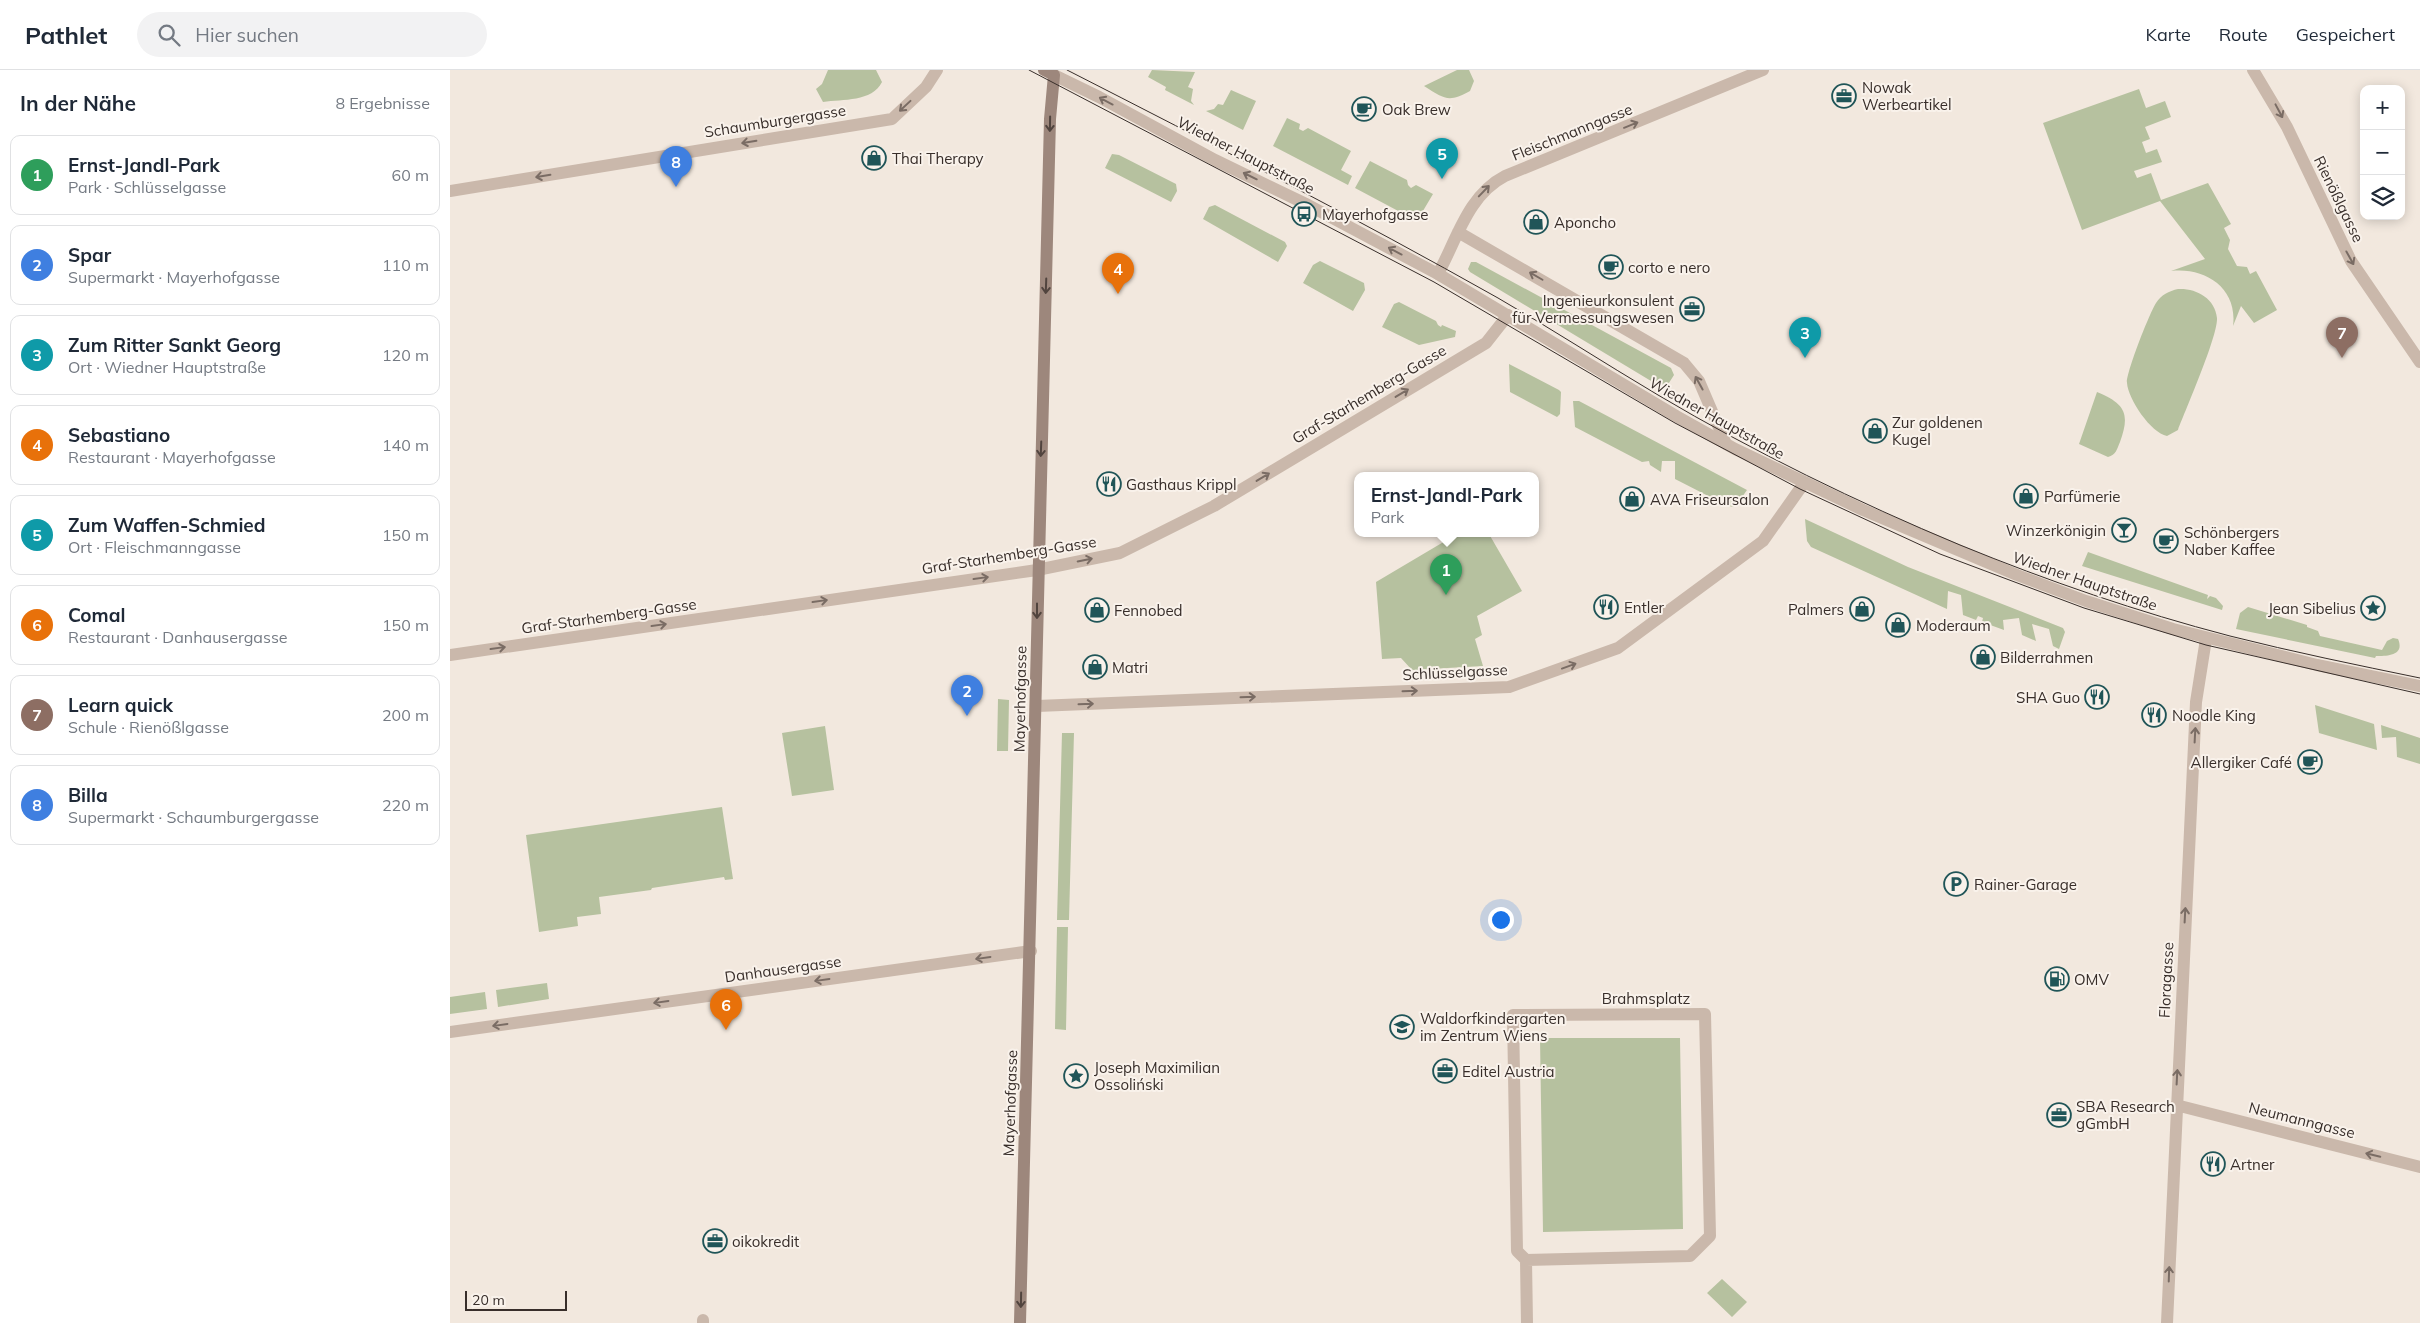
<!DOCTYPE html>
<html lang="de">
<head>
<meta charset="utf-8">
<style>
	:root { --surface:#fff; --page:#f2f2f3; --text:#1f2937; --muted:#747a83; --line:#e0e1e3; --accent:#205558 }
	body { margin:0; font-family:Mulish,sans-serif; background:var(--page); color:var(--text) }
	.controls { position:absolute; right:15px; top:15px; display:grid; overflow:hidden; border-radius:10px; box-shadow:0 2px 12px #0003 }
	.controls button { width:45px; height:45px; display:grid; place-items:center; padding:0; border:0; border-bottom:1px solid var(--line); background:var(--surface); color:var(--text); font:25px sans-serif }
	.scale { position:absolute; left:15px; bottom:12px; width:102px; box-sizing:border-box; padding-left:5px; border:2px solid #382e2a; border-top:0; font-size:14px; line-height:18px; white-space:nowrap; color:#382e2a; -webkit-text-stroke:4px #f9f2eb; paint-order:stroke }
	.you { position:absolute; left:1050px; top:849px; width:18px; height:18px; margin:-12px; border:4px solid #fff; border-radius:50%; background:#1a73e8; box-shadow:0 0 0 8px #1a73e833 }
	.badge { display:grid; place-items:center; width:32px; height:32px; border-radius:50%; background:var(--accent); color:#fff; font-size:16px; font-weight:700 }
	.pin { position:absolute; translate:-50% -41px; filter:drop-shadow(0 1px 2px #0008) }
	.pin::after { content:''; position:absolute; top:26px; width:18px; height:15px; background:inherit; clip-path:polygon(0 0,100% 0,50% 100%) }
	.popup { position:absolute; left:904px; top:402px; width:185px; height:65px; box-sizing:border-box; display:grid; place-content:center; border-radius:10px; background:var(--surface); filter:drop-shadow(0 1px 4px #0005); font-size:16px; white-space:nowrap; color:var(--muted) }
	.popup b { font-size:19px; color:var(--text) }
	.popup::after { content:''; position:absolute; left:50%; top:100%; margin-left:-10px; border:10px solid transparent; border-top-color:var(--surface) }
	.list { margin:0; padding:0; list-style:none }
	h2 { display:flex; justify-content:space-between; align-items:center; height:65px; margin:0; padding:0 20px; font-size:21px }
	h2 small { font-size:16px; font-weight:400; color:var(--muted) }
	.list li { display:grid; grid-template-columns:32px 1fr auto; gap:15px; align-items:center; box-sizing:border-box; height:80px; margin:0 10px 10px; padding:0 10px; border:1px solid var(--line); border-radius:10px }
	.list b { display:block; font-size:19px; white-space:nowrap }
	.list p { margin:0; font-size:16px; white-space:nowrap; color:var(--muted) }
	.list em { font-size:16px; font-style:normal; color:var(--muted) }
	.icon { flex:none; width:28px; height:28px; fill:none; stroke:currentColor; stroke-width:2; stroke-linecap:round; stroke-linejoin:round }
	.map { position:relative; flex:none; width:1970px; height:1253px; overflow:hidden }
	header { display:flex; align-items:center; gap:30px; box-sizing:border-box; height:70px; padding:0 25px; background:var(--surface); border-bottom:1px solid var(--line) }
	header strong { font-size:24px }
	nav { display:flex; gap:28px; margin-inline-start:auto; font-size:18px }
	.search { width:350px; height:45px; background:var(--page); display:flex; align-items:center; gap:12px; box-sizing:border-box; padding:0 18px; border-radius:28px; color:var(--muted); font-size:19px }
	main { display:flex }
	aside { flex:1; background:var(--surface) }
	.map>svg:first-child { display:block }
	.green { fill:#b6c19f }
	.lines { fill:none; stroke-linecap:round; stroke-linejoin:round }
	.minor { stroke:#cab8ab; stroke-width:12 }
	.tertiary { stroke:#cab8ab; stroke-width:12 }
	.secondary { stroke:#9d877c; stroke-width:12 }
	.tram { stroke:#382e2a; stroke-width:1 }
	.oneway { stroke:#7a6c64 }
	.oneway2 { stroke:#51443e }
	.labels { text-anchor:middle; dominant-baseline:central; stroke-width:4; stroke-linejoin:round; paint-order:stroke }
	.poi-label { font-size:15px; fill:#382e2a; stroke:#f9f2eb; text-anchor:start }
	.street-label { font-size:15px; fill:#382e2a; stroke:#f9f2eb }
</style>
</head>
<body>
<header>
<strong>Pathlet</strong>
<div class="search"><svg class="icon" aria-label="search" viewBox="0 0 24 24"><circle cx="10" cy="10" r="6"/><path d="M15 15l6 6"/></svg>Hier suchen</div>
<nav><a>Karte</a><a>Route</a><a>Gespeichert</a></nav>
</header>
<main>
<aside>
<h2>In der Nähe<small>8 Ergebnisse</small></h2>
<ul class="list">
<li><span class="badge" style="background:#2e9e5b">1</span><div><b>Ernst-Jandl-Park</b><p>Park · Schlüsselgasse</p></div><em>60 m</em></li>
<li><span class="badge" style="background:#3f7fe0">2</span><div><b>Spar</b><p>Supermarkt · Mayerhofgasse</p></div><em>110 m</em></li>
<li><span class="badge" style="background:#0f9aa8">3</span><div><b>Zum Ritter Sankt Georg</b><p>Ort · Wiedner Hauptstraße</p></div><em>120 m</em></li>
<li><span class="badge" style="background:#e8710a">4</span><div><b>Sebastiano</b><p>Restaurant · Mayerhofgasse</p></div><em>140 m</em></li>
<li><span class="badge" style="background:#0f9aa8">5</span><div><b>Zum Waffen-Schmied</b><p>Ort · Fleischmanngasse</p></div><em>150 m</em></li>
<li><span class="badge" style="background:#e8710a">6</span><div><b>Comal</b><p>Restaurant · Danhausergasse</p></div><em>150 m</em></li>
<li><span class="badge" style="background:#8d6e63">7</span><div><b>Learn quick</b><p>Schule · Rienößlgasse</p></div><em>200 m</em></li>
<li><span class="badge" style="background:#3f7fe0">8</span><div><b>Billa</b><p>Supermarkt · Schaumburgergasse</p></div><em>220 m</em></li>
</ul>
</aside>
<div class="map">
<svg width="1970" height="1253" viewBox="0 0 1970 1253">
	<rect width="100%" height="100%" fill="#f2e8de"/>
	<path class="green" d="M378,0H426L432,12C422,32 393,29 373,32L366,19L372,14Z
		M702,0L745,2L738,17L743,19L741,31L744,35L715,20L716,17L698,7Z
		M1007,0H1019L1024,11L1020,21C998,33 995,29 974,16Z
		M1689,19L1696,38L1715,31L1721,47L1695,57L1700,69L1692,72L1696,83L1707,79L1712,92L1684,101L1687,108L1701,103L1711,130L1758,113L1781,154L1774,158L1780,170L1778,179L1787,196L1797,197L1800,204L1806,201L1827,240L1804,253L1791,236L1783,256C1788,218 1755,197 1721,201L1755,189L1710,131L1632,160L1593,53Z
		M781,20L806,31L793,60L756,41L764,39L768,34L773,35Z
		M837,48L850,54L849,59L853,61L858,58L901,81L891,100L902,106L898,115L823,76Z
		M662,84L669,85L726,114L727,121L721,132L655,98Z
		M920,91L957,110L958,115L961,118L966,115L983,124L967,151L905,118Z
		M765,135L835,172L837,176L828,192L753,149L759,137Z
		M870,191L914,213L915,220L903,241L853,213L863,195Z
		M1021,192H1026L1221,298L1224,305L1217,316L1211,317L1020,202L1018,199Z
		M1728,219C1746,218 1765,228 1767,248C1768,266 1736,339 1728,360L1717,366C1701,363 1678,329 1677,313C1676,303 1700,242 1706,233C1711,225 1719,221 1728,219Z
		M949,232L986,251L988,255L991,257L992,255L1006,261L1005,267L969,275L932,257L944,234Z
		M1059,294L1109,320L1111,322L1110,344L1107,347L1060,322Z
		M1647,322C1676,334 1680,344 1670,372C1667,379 1666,385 1658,387L1629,374Z
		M1123,331H1129L1297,420L1285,437L1277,436L1276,432L1273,430L1270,432L1225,409V391H1212L1211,402L1200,395L1199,391L1192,392L1125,357Z
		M1355,449L1458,497L1613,558L1615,562L1609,579L1603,576L1599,559L1582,554L1586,571L1572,565L1569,548L1553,550L1554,560L1532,552L1533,548L1528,546L1526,550L1513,545L1511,525L1498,521L1497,539L1361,477L1357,471Z
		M1007,464H1039L1072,521L1027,546L1032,565L1025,569L1033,596L962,600L951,588L932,589L926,512Z
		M1638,482L1758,525L1757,529L1760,526L1766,528L1773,536L1772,540L1632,496Z
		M1798,537L1857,555V557L1868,561L1870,566L1932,580L1937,571L1943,568L1948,569C1955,585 1938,586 1926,586L1925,588L1786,559L1790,543Z
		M548,629L559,630L558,681H547Z
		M1865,635L1924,654L1927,680L1869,663Z
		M1931,655L1970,668V694L1947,687L1946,667L1932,668Z
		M375,656L384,720L342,726L332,663Z
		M612,663H624L619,850H607Z
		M272,737L283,809L275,810L274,807L202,818L201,820L149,827L151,844L127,847L128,856L89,862L76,765Z
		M607,857H618L616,960L605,959Z
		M97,913L99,929L48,937L46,920Z
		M35,922L37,939L0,944V927Z
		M1090,968H1230L1233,1159L1093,1162Z
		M1272,1209L1297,1232L1282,1247L1257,1223Z"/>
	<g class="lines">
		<path class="minor" d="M1803,0L1837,57L1901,191L1970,292
			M0,121L442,49L476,17L487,0
			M1008,162L1234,293L1249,311L1276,374
			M988,204C1007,169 1018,125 1055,106L1313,0
			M0,585L587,500L670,483L764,436L1036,273L1058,245
			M587,636L1059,617L1168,578L1313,471L1354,413
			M1255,944L1260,1166L1240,1186L1076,1190L1067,1181L1063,945Z
			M0,962L581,881
			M1726,1035L1970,1097
			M1076,1190L1077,1253
			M253,1253V1250
			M1717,1253L1746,632L1756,569"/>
		<path class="tertiary" d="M604,5L649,27L765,90L858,135L988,204L1226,346L1285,379L1413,440L1567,505L1636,531L1723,559L1867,595L1970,616"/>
		<path class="secondary" d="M570,1253L600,49L604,5L594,0"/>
		<path class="tram" d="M579,0L984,212L1225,353L1350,419L1490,484L1634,538L1756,575L1970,624
			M617,0C762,74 906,148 1048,228C1102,259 1154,293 1208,325C1304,382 1407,432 1510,475C1598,511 1688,542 1780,566C1843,582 1907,595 1970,608"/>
	</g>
	<defs><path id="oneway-shaft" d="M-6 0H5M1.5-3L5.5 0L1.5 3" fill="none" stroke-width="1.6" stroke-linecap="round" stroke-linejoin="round" transform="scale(1.25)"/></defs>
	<g class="oneway">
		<use href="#oneway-shaft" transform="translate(656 31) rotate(-152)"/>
		<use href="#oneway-shaft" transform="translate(455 36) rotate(137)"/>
		<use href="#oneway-shaft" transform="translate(1829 41) rotate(62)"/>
		<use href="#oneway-shaft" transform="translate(1181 55) rotate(-22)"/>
		<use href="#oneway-shaft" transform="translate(299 72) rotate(171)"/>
		<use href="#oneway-shaft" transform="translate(93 106) rotate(171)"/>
		<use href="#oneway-shaft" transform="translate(800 106) rotate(-154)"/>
		<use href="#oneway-shaft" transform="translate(1034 121) rotate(-46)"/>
		<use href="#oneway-shaft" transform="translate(945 181) rotate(-152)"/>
		<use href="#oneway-shaft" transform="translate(1900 188) rotate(61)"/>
		<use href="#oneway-shaft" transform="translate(1086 206) rotate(-150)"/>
		<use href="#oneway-shaft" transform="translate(1249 313) rotate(-119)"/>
		<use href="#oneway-shaft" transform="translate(952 323) rotate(-31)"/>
		<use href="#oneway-shaft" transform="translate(813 407) rotate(-31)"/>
		<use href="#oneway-shaft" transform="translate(635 490) rotate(-11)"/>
		<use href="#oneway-shaft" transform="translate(531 508) rotate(-8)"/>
		<use href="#oneway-shaft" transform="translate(370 531) rotate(-8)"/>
		<use href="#oneway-shaft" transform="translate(209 555) rotate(-8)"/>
		<use href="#oneway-shaft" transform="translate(48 578) rotate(-8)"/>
		<use href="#oneway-shaft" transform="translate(1119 596) rotate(-20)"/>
		<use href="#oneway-shaft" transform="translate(960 621) rotate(-2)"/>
		<use href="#oneway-shaft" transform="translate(798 627) rotate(-2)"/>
		<use href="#oneway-shaft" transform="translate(636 634) rotate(-2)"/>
		<use href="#oneway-shaft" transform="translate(1745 665) rotate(-87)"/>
		<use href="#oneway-shaft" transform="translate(1735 845) rotate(-87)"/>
		<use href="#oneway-shaft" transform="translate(533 888) rotate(172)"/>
		<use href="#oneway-shaft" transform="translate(372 910) rotate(172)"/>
		<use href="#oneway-shaft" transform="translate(211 932) rotate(172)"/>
		<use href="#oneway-shaft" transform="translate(50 955) rotate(172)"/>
		<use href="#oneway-shaft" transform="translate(1727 1007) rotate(-87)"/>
		<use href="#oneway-shaft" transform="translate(1923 1085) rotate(-166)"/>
		<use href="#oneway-shaft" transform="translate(1719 1204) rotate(-88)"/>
	</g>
	<g class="oneway2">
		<use href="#oneway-shaft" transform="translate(600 54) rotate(91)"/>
		<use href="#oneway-shaft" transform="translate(596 216) rotate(92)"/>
		<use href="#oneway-shaft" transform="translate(591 379) rotate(92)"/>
		<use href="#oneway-shaft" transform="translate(587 541) rotate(90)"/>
		<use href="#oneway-shaft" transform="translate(571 1230) rotate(91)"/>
	</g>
	<defs>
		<g id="office-ring" transform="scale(1.25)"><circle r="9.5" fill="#f9f2eb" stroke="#205558" stroke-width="1.5"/><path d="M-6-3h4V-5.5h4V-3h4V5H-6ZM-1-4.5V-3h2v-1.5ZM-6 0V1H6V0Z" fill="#205558"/></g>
		<g id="cafe-ring" transform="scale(1.25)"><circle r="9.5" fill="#f9f2eb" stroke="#205558" stroke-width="1.5"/><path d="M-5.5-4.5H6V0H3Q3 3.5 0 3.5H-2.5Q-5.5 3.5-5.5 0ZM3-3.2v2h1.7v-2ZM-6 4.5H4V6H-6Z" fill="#205558"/></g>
		<g id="shop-ring" transform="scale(1.25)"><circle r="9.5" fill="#f9f2eb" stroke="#205558" stroke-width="1.5"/><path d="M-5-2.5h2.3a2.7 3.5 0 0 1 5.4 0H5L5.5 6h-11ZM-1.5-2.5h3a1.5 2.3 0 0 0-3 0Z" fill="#205558"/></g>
		<g id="bus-ring" transform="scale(1.25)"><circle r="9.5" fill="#f9f2eb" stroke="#205558" stroke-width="1.5"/><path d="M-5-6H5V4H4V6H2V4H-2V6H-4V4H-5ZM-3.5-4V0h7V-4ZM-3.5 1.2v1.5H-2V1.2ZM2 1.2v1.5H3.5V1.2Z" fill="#205558"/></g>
		<g id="restaurant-ring" transform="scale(1.25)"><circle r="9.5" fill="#f9f2eb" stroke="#205558" stroke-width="1.5"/><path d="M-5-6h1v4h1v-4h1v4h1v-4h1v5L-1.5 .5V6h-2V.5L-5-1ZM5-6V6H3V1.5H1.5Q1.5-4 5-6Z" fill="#205558"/></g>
		<g id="bar-ring" transform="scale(1.25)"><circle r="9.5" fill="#f9f2eb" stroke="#205558" stroke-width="1.5"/><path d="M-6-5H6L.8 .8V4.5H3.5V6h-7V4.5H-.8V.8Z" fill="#205558"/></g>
		<g id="sight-ring" transform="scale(1.25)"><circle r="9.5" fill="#f9f2eb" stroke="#205558" stroke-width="1.5"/><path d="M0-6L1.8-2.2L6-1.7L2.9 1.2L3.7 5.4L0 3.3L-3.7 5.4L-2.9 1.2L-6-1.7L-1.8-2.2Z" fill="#205558"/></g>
		<g id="parking-ring" transform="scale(1.25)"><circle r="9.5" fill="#f9f2eb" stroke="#205558" stroke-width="1.5"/><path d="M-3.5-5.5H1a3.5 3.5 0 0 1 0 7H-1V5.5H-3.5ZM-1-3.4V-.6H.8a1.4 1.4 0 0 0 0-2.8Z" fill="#205558"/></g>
		<g id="fuel-ring" transform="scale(1.25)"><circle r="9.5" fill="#f9f2eb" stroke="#205558" stroke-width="1.5"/><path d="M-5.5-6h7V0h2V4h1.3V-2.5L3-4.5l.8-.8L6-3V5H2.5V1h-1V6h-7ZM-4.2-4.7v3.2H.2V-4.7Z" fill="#205558"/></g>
		<g id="school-ring" transform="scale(1.25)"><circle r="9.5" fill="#f9f2eb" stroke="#205558" stroke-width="1.5"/><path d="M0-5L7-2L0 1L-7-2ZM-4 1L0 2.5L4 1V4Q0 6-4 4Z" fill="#205558"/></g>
	</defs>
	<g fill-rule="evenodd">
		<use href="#office-ring" x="1394" y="26"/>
		<use href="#cafe-ring" x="914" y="39"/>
		<use href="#shop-ring" x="424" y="88"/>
		<use href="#bus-ring" x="854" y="144"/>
		<use href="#shop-ring" x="1086" y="152"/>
		<use href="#cafe-ring" x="1161" y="197"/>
		<use href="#office-ring" x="1242" y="239"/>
		<use href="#shop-ring" x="1425" y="361"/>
		<use href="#restaurant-ring" x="659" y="414"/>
		<use href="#shop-ring" x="1576" y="426"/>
		<use href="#shop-ring" x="1182" y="429"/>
		<use href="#bar-ring" x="1674" y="460"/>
		<use href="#cafe-ring" x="1716" y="471"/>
		<use href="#restaurant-ring" x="1156" y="537"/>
		<use href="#sight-ring" x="1923" y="538"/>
		<use href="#shop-ring" x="1412" y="539"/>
		<use href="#shop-ring" x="647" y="540"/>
		<use href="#shop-ring" x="1448" y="555"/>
		<use href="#shop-ring" x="1533" y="587"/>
		<use href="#shop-ring" x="645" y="597"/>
		<use href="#restaurant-ring" x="1647" y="627"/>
		<use href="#restaurant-ring" x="1704" y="645"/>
		<use href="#cafe-ring" x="1860" y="692"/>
		<use href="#parking-ring" x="1506" y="814"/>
		<use href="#fuel-ring" x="1607" y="909"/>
		<use href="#school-ring" x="952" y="957"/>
		<use href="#office-ring" x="995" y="1001"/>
		<use href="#sight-ring" x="626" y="1006"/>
		<use href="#office-ring" x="1609" y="1045"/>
		<use href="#restaurant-ring" x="1763" y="1094"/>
		<use href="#office-ring" x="265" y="1171"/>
	</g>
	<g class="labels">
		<g class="poi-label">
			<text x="1412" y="17">Nowak<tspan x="1412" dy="17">Werbeartikel</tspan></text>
			<text x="932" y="39">Oak Brew</text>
			<text x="442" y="88">Thai Therapy</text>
			<text x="872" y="144">Mayerhofgasse</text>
			<text x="1104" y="152">Aponcho</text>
			<text x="1178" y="197">corto e nero</text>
			<text x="1224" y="230" text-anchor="end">Ingenieurkonsulent<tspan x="1224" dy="17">für Vermessungswesen</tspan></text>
			<text x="1442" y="352">Zur goldenen<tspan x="1442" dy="17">Kugel</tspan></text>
			<text x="676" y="414">Gasthaus Krippl</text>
			<text x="1594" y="426">Parfümerie</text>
			<text x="1200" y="429">AVA Friseursalon</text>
			<text x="1656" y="460" text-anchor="end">Winzerkönigin</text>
			<text x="1734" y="462">Schönbergers<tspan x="1734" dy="17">Naber Kaffee</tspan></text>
			<text x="1174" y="537">Entler</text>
			<text x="1906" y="538" text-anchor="end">Jean Sibelius</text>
			<text x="1394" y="539" text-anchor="end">Palmers</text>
			<text x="664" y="540">Fennobed</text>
			<text x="1466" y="555">Moderaum</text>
			<text x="1550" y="587">Bilderrahmen</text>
			<text x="662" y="597">Matri</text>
			<text x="1630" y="627" text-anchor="end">SHA Guo</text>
			<text x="1722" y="645">Noodle King</text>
			<text x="1842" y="692" text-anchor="end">Allergiker Café</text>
			<text x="1524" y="814">Rainer-Garage</text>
			<text x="1624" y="909">OMV</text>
			<text x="970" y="948">Waldorfkindergarten<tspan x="970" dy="17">im Zentrum Wiens</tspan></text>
			<text x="644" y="997">Joseph Maximilian<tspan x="644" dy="17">Ossoliński</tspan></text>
			<text x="1012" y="1001">Editel Austria</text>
			<text x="1626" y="1036">SBA Research<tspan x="1626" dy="17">gGmbH</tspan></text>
			<text x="1780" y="1094">Artner</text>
			<text x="282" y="1171">oikokredit</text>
		</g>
		<g class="street-label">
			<text transform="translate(325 51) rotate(-9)">Schaumburgergasse</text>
			<text transform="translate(1122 62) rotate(-22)">Fleischmanngasse</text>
			<text transform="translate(796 85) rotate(27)">Wiedner Hauptstraße</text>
			<text transform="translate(1889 129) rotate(64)">Rienößlgasse</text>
			<text transform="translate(919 324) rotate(-31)">Graf-Starhemberg-Gasse</text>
			<text transform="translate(1267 348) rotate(29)">Wiedner Hauptstraße</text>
			<text transform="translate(559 485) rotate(-9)">Graf-Starhemberg-Gasse</text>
			<text transform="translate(1635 511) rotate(19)">Wiedner Hauptstraße</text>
			<text transform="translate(159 546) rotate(-8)">Graf-Starhemberg-Gasse</text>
			<text transform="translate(1005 602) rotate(-3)">Schlüsselgasse</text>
			<text transform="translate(570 629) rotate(-89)">Mayerhofgasse</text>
			<text transform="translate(333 899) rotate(-8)">Danhausergasse</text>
			<text transform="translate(1716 910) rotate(-87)">Floragasse</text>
			<text x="1196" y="928">Brahmsplatz</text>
			<text transform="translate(560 1033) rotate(-88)">Mayerhofgasse</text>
			<text transform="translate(1852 1050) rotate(14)">Neumanngasse</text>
		</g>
	</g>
</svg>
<div class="controls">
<button>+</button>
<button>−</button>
<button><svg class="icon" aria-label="layers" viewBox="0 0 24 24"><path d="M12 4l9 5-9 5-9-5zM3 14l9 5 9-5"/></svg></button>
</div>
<div class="scale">20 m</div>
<div class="you"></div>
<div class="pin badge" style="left:996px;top:525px;background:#2e9e5b">1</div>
<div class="popup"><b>Ernst-Jandl-Park</b>Park</div>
<div class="pin badge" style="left:517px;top:646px;background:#3f7fe0">2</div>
<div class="pin badge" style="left:1355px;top:288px;background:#0f9aa8">3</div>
<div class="pin badge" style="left:668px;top:224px;background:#e8710a">4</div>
<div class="pin badge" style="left:992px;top:109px;background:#0f9aa8">5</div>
<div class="pin badge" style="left:276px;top:960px;background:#e8710a">6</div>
<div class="pin badge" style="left:1892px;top:288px;background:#8d6e63">7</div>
<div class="pin badge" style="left:226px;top:117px;background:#3f7fe0">8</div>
</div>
</main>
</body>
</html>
